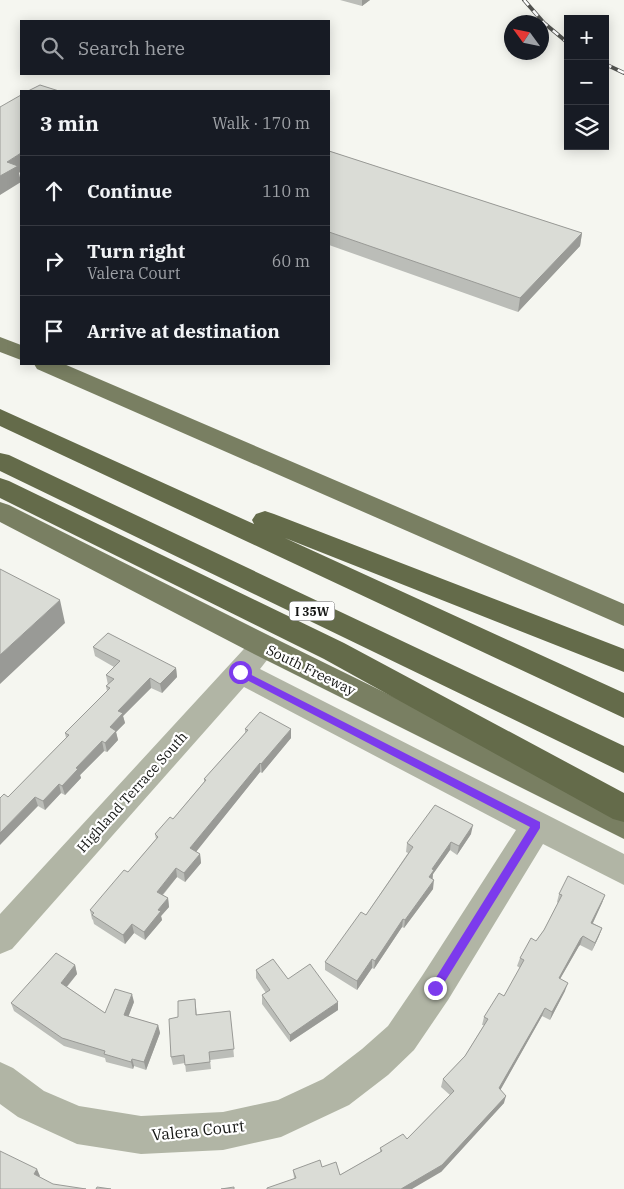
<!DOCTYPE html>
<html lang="en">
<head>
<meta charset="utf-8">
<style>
	:root { --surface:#171b24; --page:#20242c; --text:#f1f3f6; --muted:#9ea1a6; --line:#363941 }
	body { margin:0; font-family:"IBM Plex Serif",serif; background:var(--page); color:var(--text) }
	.controls { position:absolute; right:15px; top:15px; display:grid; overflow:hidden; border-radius:0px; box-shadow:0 2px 12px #0003 }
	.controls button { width:45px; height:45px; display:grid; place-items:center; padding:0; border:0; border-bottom:1px solid var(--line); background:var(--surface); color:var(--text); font:25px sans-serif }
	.compass { position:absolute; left:504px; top:15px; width:45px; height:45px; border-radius:50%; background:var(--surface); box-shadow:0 2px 12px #0003; rotate:303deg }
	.stop { position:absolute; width:15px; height:15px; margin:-11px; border:4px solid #7c3aed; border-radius:50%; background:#fff }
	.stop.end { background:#7c3aed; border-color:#fff; box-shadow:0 1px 5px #0008 }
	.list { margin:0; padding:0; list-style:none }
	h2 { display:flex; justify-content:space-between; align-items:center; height:65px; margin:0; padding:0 20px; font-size:21px }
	h2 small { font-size:16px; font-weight:400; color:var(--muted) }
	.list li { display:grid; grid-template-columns:32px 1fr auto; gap:15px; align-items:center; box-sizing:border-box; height:70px; padding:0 20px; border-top:1px solid var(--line) }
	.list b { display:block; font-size:19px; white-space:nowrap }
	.list p { margin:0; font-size:16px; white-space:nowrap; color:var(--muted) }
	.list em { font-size:16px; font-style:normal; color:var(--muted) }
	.icon { flex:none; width:28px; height:28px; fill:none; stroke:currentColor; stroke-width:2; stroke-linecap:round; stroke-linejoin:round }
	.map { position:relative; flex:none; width:624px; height:1189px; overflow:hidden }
	.search { position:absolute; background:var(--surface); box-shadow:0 2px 12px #0003; left:20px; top:20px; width:310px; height:55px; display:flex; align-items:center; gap:12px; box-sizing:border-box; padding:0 18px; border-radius:0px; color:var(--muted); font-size:19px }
	.panel { position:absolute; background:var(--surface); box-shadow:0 2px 12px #0003; left:20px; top:90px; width:310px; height:275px; border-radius:0px }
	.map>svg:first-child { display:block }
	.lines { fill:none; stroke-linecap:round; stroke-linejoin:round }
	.minor { fill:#b1b5a5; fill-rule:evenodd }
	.major { fill:#797f62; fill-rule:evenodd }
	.highway { fill:#646b4a; fill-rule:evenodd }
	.rail-casing { stroke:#525350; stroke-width:4 }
	.rail { stroke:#fff; stroke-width:2.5; stroke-dasharray:7; stroke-linecap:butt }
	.wall { fill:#bbbdb8 }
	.shaded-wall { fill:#999a96 }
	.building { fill:#dadcd6; stroke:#999a96 }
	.route { fill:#7c3aed }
	.labels { text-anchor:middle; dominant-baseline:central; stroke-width:4.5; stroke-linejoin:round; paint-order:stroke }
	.shield { fill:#fff; stroke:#5a5b5a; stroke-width:1 }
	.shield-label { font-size:12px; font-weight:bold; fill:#141513 }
	.street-label { font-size:14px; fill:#141513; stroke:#fff }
	.near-street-label { font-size:16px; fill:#141513; stroke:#fff }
</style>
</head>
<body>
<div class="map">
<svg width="624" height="1189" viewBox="0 0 624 1189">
	<rect width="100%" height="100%" fill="#f5f6f0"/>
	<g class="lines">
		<path class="minor" d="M264,635L274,638L278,646L260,669L624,854V885L543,844L448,1000L414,1050L388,1075L349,1105L281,1137L223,1150L141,1154L77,1144L18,1117L0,1104V1062L13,1068L44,1091L79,1106L141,1116L223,1112L278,1100L323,1079L362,1049L388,1026L422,976L516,830L244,687L12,949L0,954V914L254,638Z"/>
		<path class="major" d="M0,337L21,345V360L0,352Z
			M34,364H64L624,604V626L37,369Z
			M0,502L9,505L274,638L624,810V839L254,654L0,522Z"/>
		<path class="highway" d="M0,409L254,524L252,520L256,514L265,511L274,514L624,649V672L285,538L624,693V718L0,426Z
			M0,453L9,455L624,746V773L0,471Z
			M0,478L9,481L344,643L624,793V822L613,819L324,659L0,498Z"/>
		<g class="rail-casing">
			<path id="rail" d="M524,0L544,23L568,43
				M605,64L624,73"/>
		</g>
		<use href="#rail" class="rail"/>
	</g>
	<path class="wall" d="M340,0H370L362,6Z
		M329,151L582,233L580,246L518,312L329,245Z
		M93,647L176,668L177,677L162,693L151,688L123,716L125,723L116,732L118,740L107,752L104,751L80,775L81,778L65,795L61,793L45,810L38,806L8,797L66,738L65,733L107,691L106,686L108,685L106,675L114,667L95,656Z
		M245,729L291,738L262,773L260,772L196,851L200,854L201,863L185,882L177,877L163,895L168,898L169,907L161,916L162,920L145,940L134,933L125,944L94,924L93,920L92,919L90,910L128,872L156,839L155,834L173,819L204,782V779L245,733Z
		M471,834L457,855L450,850L433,874V889L404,928L402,927L374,969L372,968L357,990L325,970V962L366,915L408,853L406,852L407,843Z
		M559,894L605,895L602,903L593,923L602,928L599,936L592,951L580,945L579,946L560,979L565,991L550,1020L542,1016L500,1090L504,1103L441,1172L294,1178L293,1170L322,1167L340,1175L380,1152V1148L407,1139L450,1095L441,1087L443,1079L465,1056L484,1025H482L484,1017L504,996L520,968L517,966L520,958L536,941L544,930L558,903L557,902Z
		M75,965L77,974L67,987L105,1013L134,1002L128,1016L158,1025L160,1033L146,1070L134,1066L133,1069L106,1062L105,1058L64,1046L14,1011L11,1003Z
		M256,970L288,979L338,1010L290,1042L262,1004V995L266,993L256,978Z
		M195,999L197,1015L230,1011L234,1057L210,1060L211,1069L186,1072L185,1063L173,1065L171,1057Z"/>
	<path class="shaded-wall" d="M362,0H370L362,6Z
		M21,153V171L19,173L21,182L0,195V176L7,162Z
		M582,233L580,246L518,312L520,298Z
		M60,600L65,623L0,684V655Z
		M176,668L177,677L162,693L160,684Z
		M150,678L151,688L123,716L125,723L116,732L118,740L107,752L105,743L110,727L118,711Z
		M291,729V738L262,773L261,764Z
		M102,741L104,751L80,775L81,778L65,795L62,786L76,768Z
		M260,763V772L192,857L190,848Z
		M59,784L61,793L45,810L43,801Z
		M35,797L38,806L0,845V833Z
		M473,825L471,834L457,855L459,846Z
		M451,842L450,850L433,874L432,879L429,877L432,869Z
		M200,854L201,863L185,882L184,873Z
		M176,868L177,877L158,900L157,892Z
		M434,880L433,889L404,928L405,920Z
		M605,895L602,903L589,931L591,923Z
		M168,898L169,907L161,916L162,920L145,940L144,932L158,910Z
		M403,919L402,927L374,969L375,961Z
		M132,924L134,933L125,944L123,935Z
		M602,928L599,936L592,951L595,943Z
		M583,936L580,945L579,946L556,986L559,978L581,938Z
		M372,959V968L357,990V981Z
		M75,965L77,974L63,991L61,983Z
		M568,983L565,991L550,1020L552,1012Z
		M132,994L134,1002L126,1023L124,1015Z
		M338,1002V1010L290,1042V1035Z
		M545,1008L542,1016L497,1096L499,1088Z
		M158,1025L160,1033L146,1070L144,1062Z
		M132,1059L134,1066L133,1069L131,1062Z
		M506,1096L504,1103L441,1172L412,1189H401Z
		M37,1169L40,1176L37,1181L34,1174Z"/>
	<path class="building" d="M40,85L59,91H28Z
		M21,95V153L7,162L18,166L0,176V107Z
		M329,151L582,233L520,298L329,232Z
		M0,569L60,600L0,655Z
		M108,633L176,668L160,684L150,678L118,711L123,713L110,727L116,731L105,743L102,741L76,768L78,769L62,786L59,784L43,801L35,797L0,833V798L4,794L8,797L69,735L65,733L110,688L106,686L114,679L106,675L120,661L93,647Z
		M260,712L291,729L261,764L260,763L190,848L200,854L184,873L176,868L157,892L168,898L158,910L161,911L144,932L132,924L123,935L92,915L94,913L90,910L124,870L128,872L158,837L155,834L170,817L173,819L206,780L204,779L248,730L245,729Z
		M435,805L473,825L459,846L451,842L432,869L434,870L429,877L434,880L405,920L403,919L375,961L372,959L357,981L325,962L361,912L366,915L413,847L407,843Z
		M568,876L605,895L591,923L602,928L595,943L583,936L581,938L559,978L568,983L552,1012L545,1008L499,1088L506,1096L442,1165L401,1189H267V1188L296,1178L293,1170L320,1160L322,1167L336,1162L340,1175L382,1151L380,1148L403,1134L407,1139L454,1091L443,1079L465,1056L488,1019L484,1017L499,993L504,996L524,960L520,958L531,938L536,941L544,930L562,895L559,894Z
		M56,953L75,965L61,983L105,1013L115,989L132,994L124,1015L158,1025L144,1062L132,1059L131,1062L104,1054L105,1051L62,1038L11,1003Z
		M273,959L288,979L310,964L338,1002L290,1035L262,995L270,990L256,970Z
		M195,999L196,1015L230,1011L234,1049L209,1052L210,1062L185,1065L184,1055L171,1057L169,1019L178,1017V1001Z
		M0,1151L37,1169L34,1174L53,1184L86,1189H0Z
		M97,1187L111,1189H96Z
		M234,1187V1189H221Z"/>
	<path class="route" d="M240,669L540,822V828L439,991H432L430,988L432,984L530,827L237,675L236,672Z"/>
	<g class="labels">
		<rect class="shield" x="289.5" y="601.5" width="45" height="19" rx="4"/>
		<g class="shield-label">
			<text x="312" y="611">I 35W</text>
		</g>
		<g class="street-label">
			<text transform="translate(311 670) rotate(26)">South Freeway</text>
			<text transform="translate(132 792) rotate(-48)">Highland Terrace South</text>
		</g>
		<g class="near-street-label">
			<text transform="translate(198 1130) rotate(-6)">Valera Court</text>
		</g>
	</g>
</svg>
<div class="controls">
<button>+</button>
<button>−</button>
<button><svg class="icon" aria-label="layers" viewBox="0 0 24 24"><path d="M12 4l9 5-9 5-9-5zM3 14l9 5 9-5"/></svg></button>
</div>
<svg class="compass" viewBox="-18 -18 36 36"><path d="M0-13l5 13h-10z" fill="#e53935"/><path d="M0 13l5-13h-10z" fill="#9ea1a6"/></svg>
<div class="stop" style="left:240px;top:672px"></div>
<div class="stop end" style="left:435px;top:988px"></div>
<div class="search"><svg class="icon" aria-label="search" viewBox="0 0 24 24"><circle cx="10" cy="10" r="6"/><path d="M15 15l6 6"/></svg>Search here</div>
<section class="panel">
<h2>3 min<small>Walk · 170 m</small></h2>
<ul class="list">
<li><svg class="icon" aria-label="ahead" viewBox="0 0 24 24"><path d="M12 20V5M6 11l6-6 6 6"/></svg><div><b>Continue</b></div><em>110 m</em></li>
<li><svg class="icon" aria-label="right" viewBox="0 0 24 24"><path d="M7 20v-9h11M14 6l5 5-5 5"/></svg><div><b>Turn right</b><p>Valera Court</p></div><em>60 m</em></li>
<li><svg class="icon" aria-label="arrive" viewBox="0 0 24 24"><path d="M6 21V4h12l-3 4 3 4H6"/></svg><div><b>Arrive at destination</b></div></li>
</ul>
</section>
</div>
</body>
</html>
